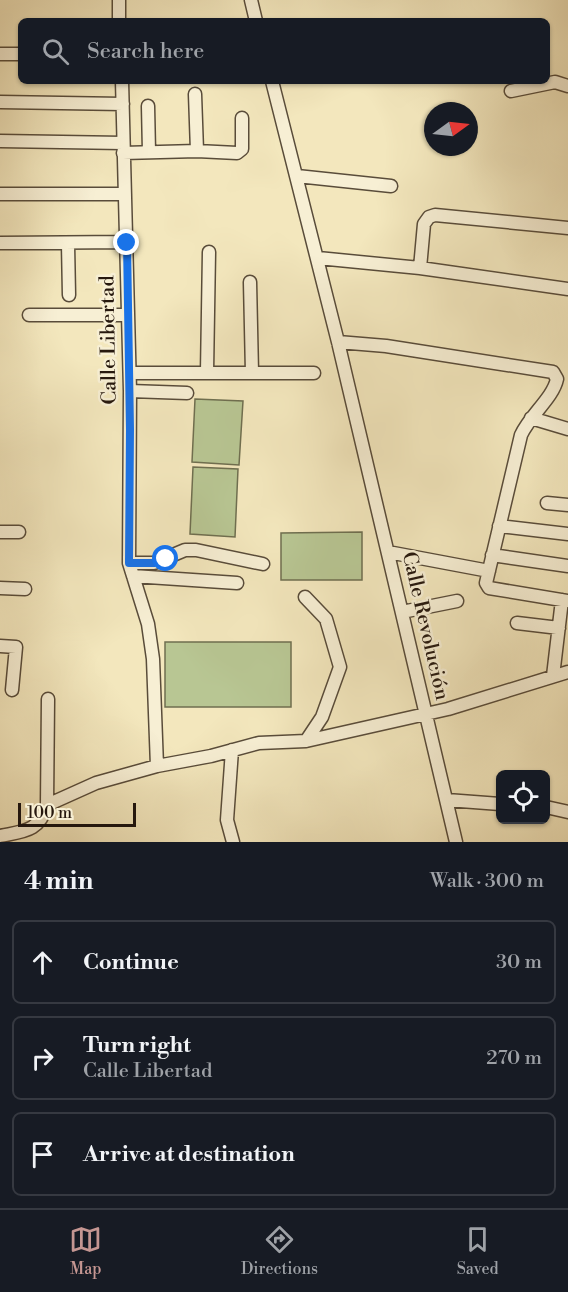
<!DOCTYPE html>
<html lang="en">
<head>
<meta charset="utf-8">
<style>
	:root { --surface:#171b24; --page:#20242c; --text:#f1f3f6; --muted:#9ea1a6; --line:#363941; --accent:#c59692 }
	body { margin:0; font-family:"Libre Bodoni",serif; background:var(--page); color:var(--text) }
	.controls { position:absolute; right:18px; bottom:18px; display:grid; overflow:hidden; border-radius:9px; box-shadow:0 2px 4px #0004 }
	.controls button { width:54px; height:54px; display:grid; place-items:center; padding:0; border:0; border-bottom:2px solid var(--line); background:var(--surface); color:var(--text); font:30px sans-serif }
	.compass { position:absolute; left:424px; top:102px; width:54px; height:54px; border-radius:50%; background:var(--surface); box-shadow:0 2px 4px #0004; rotate:75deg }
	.scale { position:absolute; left:18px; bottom:15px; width:118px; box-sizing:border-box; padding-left:6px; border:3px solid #26180e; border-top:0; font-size:16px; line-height:21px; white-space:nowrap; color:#26180e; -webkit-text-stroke:4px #f7efd4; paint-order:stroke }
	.stop { position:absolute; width:18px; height:18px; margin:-14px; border:4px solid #1a73e8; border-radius:50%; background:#fff }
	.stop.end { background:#1a73e8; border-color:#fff; box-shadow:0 2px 6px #0008 }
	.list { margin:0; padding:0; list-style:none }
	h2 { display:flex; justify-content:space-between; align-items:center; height:78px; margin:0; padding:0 24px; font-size:26px }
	h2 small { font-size:20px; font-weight:400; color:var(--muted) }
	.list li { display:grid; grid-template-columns:39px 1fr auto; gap:18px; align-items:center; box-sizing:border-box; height:84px; margin:0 12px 12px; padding:0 12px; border:2px solid var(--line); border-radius:9px }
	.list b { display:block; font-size:22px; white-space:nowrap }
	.list p { margin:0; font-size:20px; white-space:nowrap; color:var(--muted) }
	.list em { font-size:20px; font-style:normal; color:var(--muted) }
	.icon { flex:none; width:33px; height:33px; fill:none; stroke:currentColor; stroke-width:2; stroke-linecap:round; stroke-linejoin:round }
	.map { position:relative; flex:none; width:568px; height:842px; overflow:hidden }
	.search { position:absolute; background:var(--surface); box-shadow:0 2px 4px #0004; left:18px; right:18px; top:18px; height:66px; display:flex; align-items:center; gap:15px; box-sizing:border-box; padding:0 21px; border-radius:9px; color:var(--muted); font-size:22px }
	.sheet { height:366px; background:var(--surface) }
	nav { display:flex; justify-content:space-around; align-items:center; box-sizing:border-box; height:84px; border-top:2px solid var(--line); background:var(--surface); font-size:16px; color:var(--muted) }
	nav a { display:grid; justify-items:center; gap:3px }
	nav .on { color:var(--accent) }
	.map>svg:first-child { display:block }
	.green { fill:#b8c693; stroke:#6f6f50; stroke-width:1.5 }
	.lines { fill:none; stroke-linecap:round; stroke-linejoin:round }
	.minor-casing { stroke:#594c3a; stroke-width:15 }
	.minor { stroke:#f7efd4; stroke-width:12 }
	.route { stroke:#1a73e8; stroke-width:8 }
	.labels { text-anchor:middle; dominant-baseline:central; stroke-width:5; stroke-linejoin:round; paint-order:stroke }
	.street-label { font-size:20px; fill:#26180e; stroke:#f7efd4 }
</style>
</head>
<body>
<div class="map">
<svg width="568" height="842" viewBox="0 0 568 842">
	<rect width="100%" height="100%" fill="#f3e7bd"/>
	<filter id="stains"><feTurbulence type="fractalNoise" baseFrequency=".00333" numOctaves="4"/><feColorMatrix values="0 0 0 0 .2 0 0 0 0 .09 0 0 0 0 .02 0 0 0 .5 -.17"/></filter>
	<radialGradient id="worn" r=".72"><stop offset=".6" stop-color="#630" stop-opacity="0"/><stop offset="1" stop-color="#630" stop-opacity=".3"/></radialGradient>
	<path class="green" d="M195,399L243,401L239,465L192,462Z
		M193,467L238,469L235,537L190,534Z
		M362,532V580H281V533Z
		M165,642H291V707H165Z"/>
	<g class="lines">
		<g class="minor-casing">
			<path id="minor" d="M119,0V21
				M251,0L256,21
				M0,54H21
				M122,81L130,391L129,563L148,624L153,659L157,766L211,756L259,743L306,741L448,709L568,672
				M272,81L338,342L456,842
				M511,91L555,82L568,86
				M195,94L197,151
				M0,102L123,104
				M148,106L149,152
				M0,141L123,143
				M123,153L197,151L237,153L242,149V118
				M297,176L391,186
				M0,194H125
				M0,243L127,242
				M68,244L69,295
				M318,258L420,268L568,289
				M420,268L424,224L429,217L435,215L568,228
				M29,315H128
				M338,342L386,346L553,372L557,379C553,398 530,415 521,435L486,583L489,588L568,601
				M207,372L209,252
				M130,373H252L250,282
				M252,373H314
				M130,391L187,393
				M531,418L568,429
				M547,503L568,505
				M499,526L568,534
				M0,532H19
				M388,552L489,571
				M492,555L568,566
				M129,563H154L185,550H196L263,564
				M133,576L237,583
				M0,588L25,589
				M305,597L326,619L340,667L322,717L306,741
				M402,612L457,601
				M517,623L559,628
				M0,646L16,647L12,690
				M553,676L562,600
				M232,750L227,820L233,842
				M447,800L500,804
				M47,805L96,783L157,766
				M546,807L568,812
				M0,836C24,831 39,832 47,805L48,699"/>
		</g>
		<use href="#minor" class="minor"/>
	</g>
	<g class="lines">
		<path class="route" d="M127,243L130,429L129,563H154L166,559"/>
	</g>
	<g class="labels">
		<g class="street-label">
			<text transform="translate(109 340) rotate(-91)">Calle Libertad</text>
			<text transform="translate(425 626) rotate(77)">Calle Revolución</text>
		</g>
	</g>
	<rect width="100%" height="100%" filter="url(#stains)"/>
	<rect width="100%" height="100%" fill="url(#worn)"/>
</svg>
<div class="controls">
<button><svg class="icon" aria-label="locate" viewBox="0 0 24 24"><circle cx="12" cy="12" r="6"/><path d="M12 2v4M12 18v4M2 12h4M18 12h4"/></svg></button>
</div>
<svg class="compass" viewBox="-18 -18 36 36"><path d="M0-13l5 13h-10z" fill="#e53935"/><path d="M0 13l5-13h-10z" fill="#9ea1a6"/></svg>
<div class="scale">100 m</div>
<div class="stop" style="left:166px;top:559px"></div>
<div class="stop end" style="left:127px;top:243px"></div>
<div class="search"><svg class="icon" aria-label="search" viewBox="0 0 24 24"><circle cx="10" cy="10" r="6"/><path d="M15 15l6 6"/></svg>Search here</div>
</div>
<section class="sheet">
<h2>4 min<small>Walk · 300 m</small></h2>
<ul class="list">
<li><svg class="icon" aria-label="ahead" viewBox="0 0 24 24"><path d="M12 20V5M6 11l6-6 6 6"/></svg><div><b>Continue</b></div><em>30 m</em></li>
<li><svg class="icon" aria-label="right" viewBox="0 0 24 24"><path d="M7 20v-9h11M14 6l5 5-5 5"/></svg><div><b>Turn right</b><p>Calle Libertad</p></div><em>270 m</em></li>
<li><svg class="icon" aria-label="arrive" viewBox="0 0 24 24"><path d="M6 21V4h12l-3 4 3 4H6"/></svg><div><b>Arrive at destination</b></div></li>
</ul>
</section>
<nav>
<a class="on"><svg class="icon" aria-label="map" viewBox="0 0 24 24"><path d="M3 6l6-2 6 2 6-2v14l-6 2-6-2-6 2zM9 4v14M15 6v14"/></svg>Map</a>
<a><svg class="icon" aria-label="directions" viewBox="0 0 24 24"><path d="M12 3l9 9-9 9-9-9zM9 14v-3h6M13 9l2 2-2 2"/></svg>Directions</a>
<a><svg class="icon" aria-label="saved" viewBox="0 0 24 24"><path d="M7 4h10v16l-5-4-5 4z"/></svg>Saved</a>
</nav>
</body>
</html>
